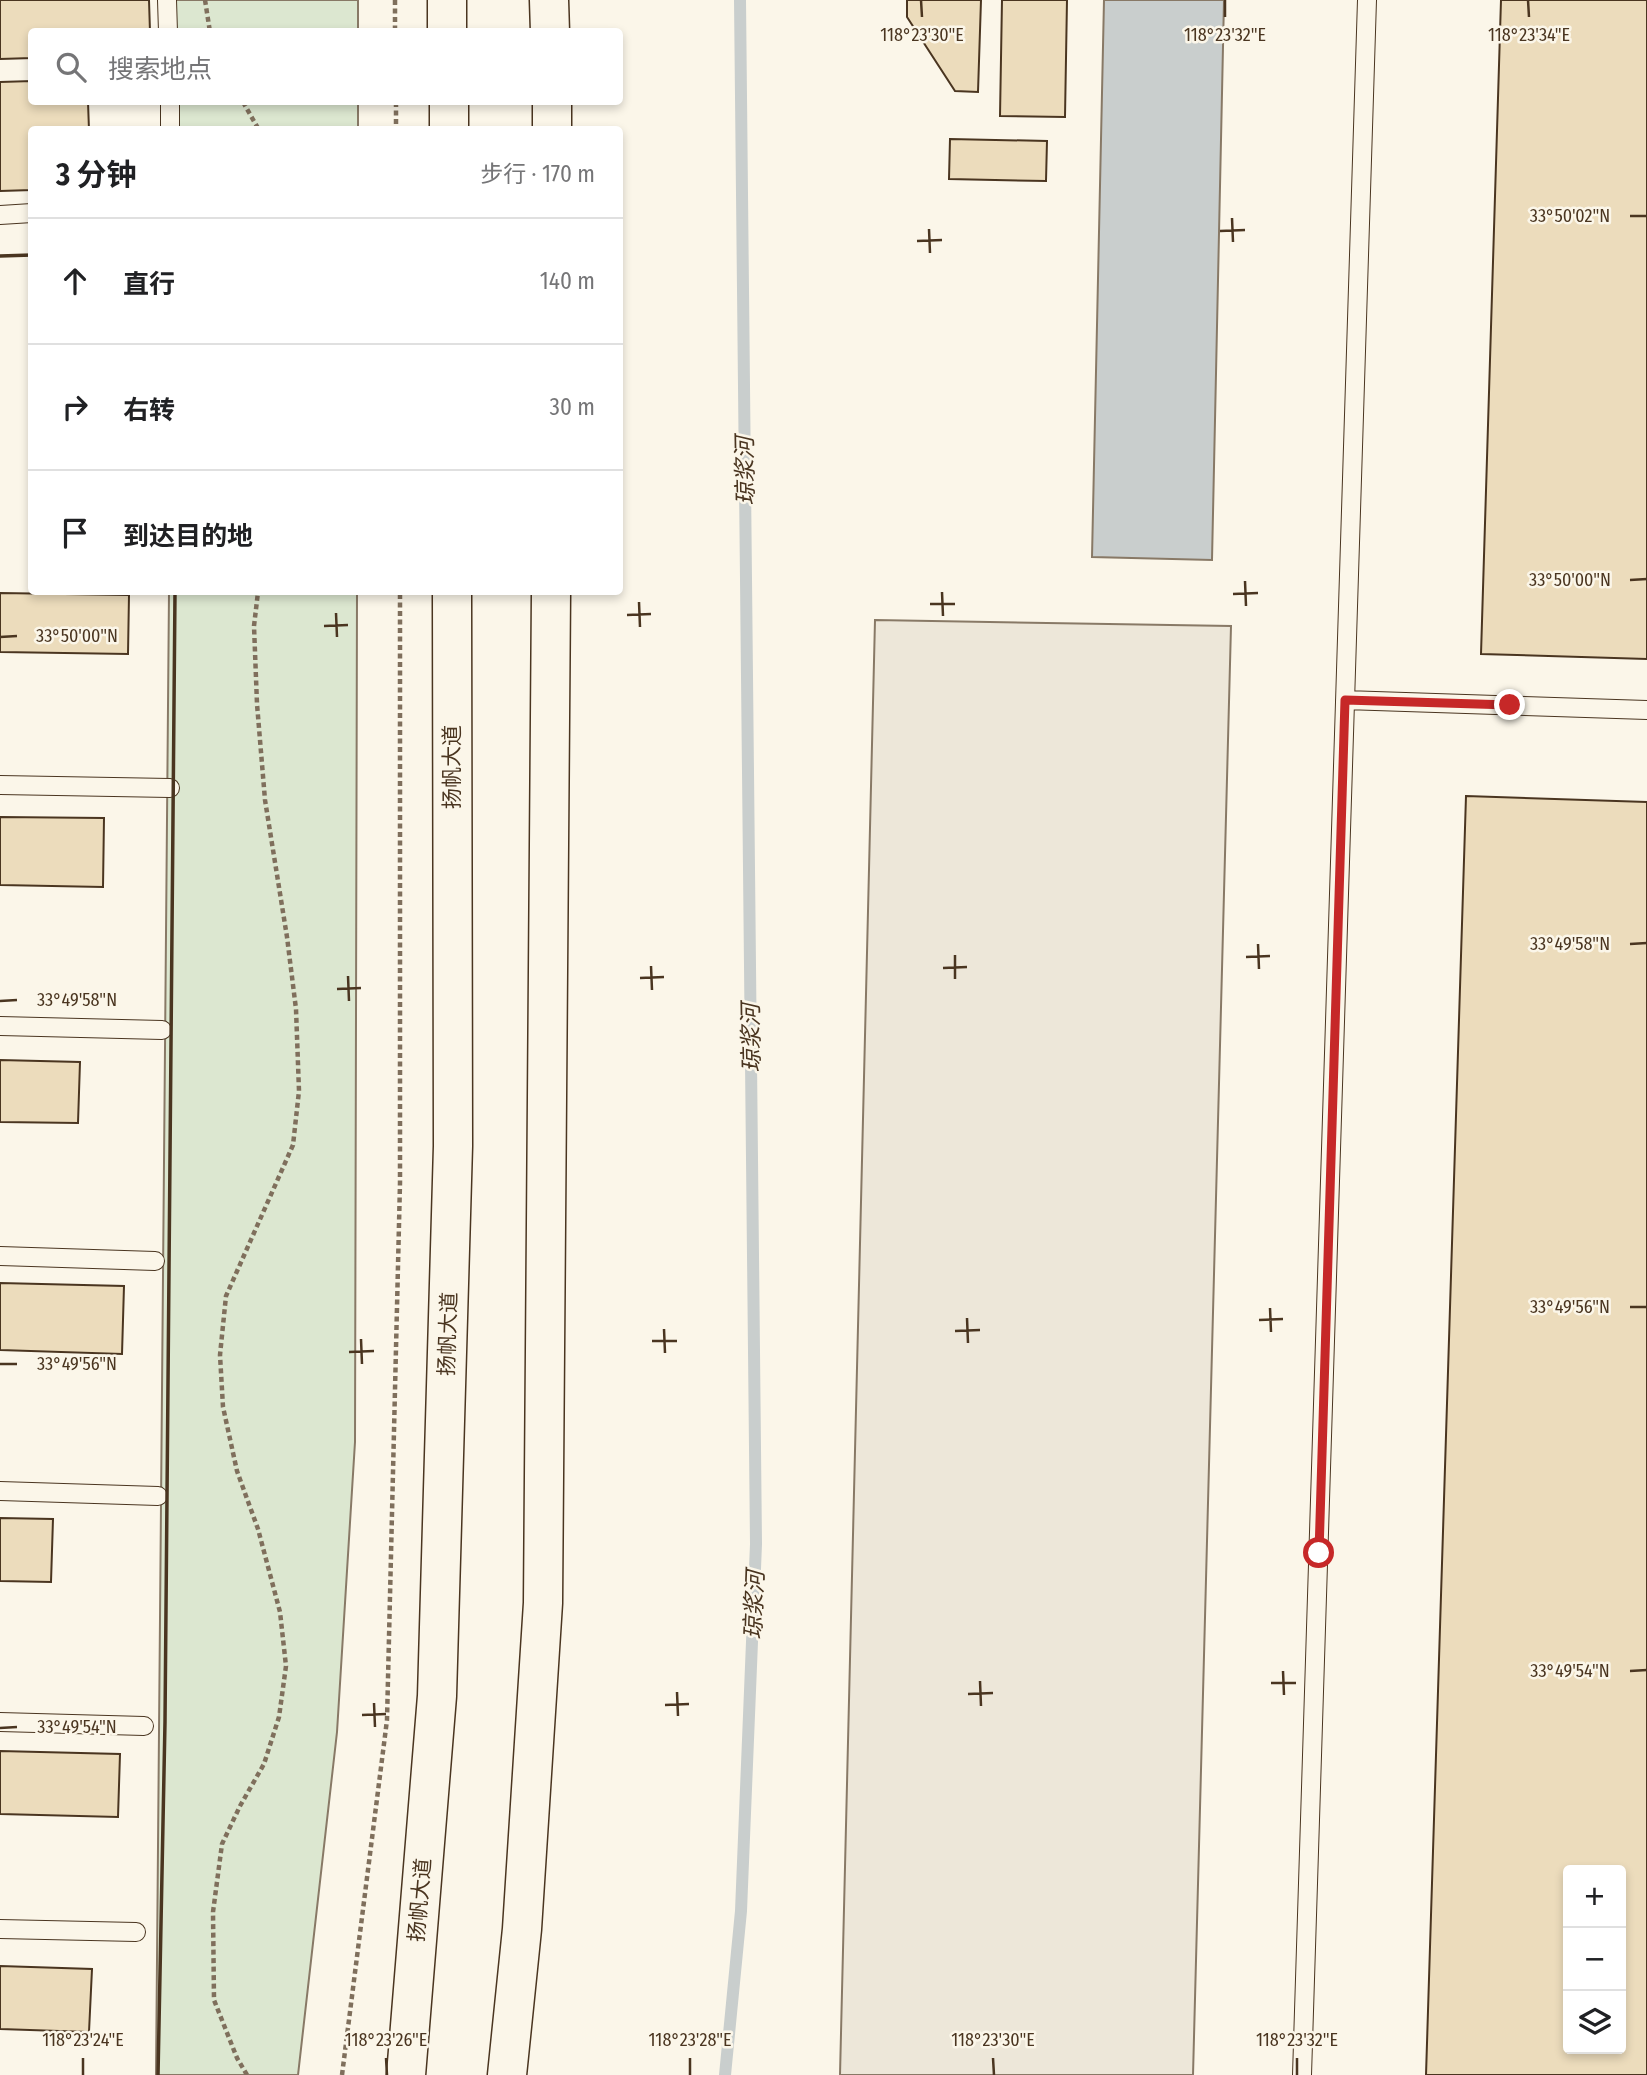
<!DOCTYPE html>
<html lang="zh">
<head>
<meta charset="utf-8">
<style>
	:root { --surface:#fff; --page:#f6f6f6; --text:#202124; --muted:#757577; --line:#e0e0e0 }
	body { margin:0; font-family:"Fira Sans Condensed","Noto Sans SC",sans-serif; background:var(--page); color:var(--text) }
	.controls { position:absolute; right:21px; bottom:21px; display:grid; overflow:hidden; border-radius:7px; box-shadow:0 4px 10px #0003 }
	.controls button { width:63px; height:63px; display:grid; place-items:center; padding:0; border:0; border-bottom:2px solid var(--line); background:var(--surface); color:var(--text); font:35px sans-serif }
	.stop { position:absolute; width:21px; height:21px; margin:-16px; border:5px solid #c62828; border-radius:50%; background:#fff }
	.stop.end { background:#c62828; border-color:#fff; box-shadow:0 2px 7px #0008 }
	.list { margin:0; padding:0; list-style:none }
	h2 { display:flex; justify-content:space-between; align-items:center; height:91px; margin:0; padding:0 28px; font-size:30px }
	h2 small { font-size:23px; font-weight:400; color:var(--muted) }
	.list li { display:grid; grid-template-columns:46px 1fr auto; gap:21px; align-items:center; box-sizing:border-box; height:126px; padding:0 28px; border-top:2px solid var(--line) }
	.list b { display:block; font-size:26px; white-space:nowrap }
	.list em { font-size:23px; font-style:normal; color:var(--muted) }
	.icon { flex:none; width:38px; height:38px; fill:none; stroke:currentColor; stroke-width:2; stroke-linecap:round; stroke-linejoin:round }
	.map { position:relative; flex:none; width:1647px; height:2075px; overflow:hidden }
	.search { position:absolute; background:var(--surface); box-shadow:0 4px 10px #0003; left:28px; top:28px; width:595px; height:77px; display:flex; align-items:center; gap:18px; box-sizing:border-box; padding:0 24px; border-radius:7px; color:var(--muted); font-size:26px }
	.panel { position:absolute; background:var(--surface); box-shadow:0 4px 10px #0003; left:28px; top:126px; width:595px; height:469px; border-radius:7px }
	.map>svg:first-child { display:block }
	.green { fill:#dce7d0; stroke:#887966; stroke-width:2 }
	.parking { fill:#ede7d9; stroke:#887966; stroke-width:2 }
	.water { fill:#c9cecd; stroke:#887966; stroke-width:2 }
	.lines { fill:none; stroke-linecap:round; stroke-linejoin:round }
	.stream { stroke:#c9cecd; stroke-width:12 }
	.building { fill:#ecdcbc; stroke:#4a3520; stroke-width:2; fill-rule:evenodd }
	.service-casing { stroke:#4a3520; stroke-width:20 }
	.secondary-casing { stroke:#4a3520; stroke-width:41 }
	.path { stroke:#7f6f5c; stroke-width:4.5; stroke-dasharray:5 3.5; stroke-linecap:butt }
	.service { stroke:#fbf6e9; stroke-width:18 }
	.secondary { stroke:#fbf6e9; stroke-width:38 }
	.wall { stroke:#4a3520; stroke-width:3.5 }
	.route { stroke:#c62828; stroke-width:9 }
	.ticks { fill:none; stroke:#4a3520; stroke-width:2.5 }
	.labels { text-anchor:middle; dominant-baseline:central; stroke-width:5; stroke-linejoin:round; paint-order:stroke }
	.street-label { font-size:21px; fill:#4a3520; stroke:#fbf6e9 }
	.water-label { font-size:23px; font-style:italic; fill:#4a3520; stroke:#fbf6e9 }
	.ticks-label { font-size:18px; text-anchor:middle; fill:#4a3520; stroke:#fbf6e9; stroke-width:5; stroke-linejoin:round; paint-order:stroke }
</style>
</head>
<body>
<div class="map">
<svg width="1647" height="2075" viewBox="0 0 1647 2075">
	<rect width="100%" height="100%" fill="#fbf6e9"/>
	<path class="green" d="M175,0H358V31L174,32Z
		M174,102H358V129L174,130Z
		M169,592H357L355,1442L337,1732L298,2075H156Z"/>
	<path class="parking" d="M875,620L1231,626L1193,2075H840Z"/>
	<path class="water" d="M1104,0H1224L1212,560L1092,557Z"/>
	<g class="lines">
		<path class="stream" d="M725,2075L741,1911L756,1544L740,0"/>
	</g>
	<path class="building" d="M0,0H149L150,32H32V58L0,59Z
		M907,0H981L978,92L955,91L907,17Z
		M1002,0H1067L1065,117L1000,116Z
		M1501,0H1647V659L1481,654Z
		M32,81V102H88L89,130H32V190L0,191V82Z
		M950,139L1047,141L1046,181L949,179Z
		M0,593L129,595L128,654L0,652Z
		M1466,796L1647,802V2075H1426ZM1568,1870H1621V2049H1568Z
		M0,817L104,818L103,887L0,885Z
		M0,1060L80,1062L78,1123L0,1122Z
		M0,1283L124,1286L122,1354L0,1350Z
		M0,1518L53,1519L51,1582L0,1581Z
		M0,1751L120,1754L118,1817L0,1814Z
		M0,1966L92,1969L89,2032L0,2029Z"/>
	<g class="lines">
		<g class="service-casing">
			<path id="service" d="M167,0L168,32
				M170,102V130
				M0,215L32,213
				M1345,700L1647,710
				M0,785L170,788
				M0,1026L162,1030
				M0,1256L155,1261
				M0,1491L158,1496
				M0,1722L144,1726
				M0,1929L136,1932
				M1302,2075L1367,0"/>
		</g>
		<g class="secondary-casing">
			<path id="secondary" d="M447,0V32
				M549,0L550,32
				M449,102V130
				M552,102V130
				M406,2075L437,1696L453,1146L452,592
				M507,2075L522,1929L543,1603L551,592"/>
		</g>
		<path class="path" d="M205,0L210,32
			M395,0V32
			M243,102L259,130
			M396,102V130
			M247,2075L237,2058L214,2000L213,1912L222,1844L240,1806L264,1764L279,1717L286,1666L280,1612L258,1529L237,1471L223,1407L220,1355L226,1296L293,1145L299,1091L296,1009L287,937L265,800L257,704L254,626L258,592
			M342,2075L387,1720L400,1183V592"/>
		<use href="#service" class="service"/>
		<use href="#secondary" class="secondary"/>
		<path class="wall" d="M0,256L32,255
			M158,2075L165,1722L175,592"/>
	</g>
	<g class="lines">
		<path class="route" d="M1319,1553L1345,700L1510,705"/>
	</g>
	<path class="ticks" d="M921,0L922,17M1225,0V17M1528,0L1529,17M1630,216H1647M1232,218L1233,242M929,229L930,253M1220,231L1245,230M917,241L942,240M1630,580L1647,579M1245,581L1246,606M942,592L943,616M1233,594L1258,593M639,602L640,627M930,604H955M336,613L337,637M627,615L651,614M324,626L348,625M0,637L17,636M1258,944L1259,969M1630,944L1647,943M955,955V979M1246,957L1270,956M651,966L652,990M943,968L967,967M348,976L349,1001M640,978L664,977M337,989L361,988M0,1001L17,1000M1630,1307H1647M1270,1308L1271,1332M967,1318L968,1343M1259,1320L1283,1319M664,1329L665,1353M955,1331L980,1330M361,1339L362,1364M652,1341H677M349,1352L374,1351M0,1364H17M1283,1671L1284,1695M1630,1671L1647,1670M980,1681L981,1706M1271,1683H1296M677,1692L678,1716M968,1694L993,1693M374,1703L375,1727M665,1705L689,1704M362,1715L386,1714M0,1728L17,1727M83,2058V2075M386,2058L387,2075M690,2058V2075M993,2058L994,2075M1297,2058V2075"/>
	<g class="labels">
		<g class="street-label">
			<text transform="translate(452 767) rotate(-90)">扬帆大道</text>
			<text transform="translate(448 1334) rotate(-88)">扬帆大道</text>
			<text transform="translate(420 1900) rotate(-85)">扬帆大道</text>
		</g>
		<g class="water-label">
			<text transform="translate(745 471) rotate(-91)">琼浆河</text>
			<text transform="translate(751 1038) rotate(-91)">琼浆河</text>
			<text transform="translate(754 1605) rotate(-88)">琼浆河</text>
		</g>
	</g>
	<g class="ticks-label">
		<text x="922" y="41">118°23'30"E</text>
		<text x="1225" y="41">118°23'32"E</text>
		<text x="1529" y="41">118°23'34"E</text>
		<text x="1570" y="222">33°50'02"N</text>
		<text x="1570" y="586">33°50'00"N</text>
		<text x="77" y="642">33°50'00"N</text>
		<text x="1570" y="950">33°49'58"N</text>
		<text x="77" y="1006">33°49'58"N</text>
		<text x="1570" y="1313">33°49'56"N</text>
		<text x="77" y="1370">33°49'56"N</text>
		<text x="1570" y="1677">33°49'54"N</text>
		<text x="77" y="1733">33°49'54"N</text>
		<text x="83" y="2046">118°23'24"E</text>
		<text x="386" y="2046">118°23'26"E</text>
		<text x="690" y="2046">118°23'28"E</text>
		<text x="993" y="2046">118°23'30"E</text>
		<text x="1297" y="2046">118°23'32"E</text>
	</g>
</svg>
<div class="controls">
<button>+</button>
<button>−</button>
<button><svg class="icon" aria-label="layers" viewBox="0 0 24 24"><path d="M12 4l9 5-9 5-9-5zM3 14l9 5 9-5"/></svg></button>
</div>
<div class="stop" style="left:1319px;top:1553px"></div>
<div class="stop end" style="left:1510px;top:705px"></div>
<div class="search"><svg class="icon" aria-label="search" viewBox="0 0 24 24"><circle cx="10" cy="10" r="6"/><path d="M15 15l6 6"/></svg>搜索地点</div>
<section class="panel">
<h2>3 分钟<small>步行 · 170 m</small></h2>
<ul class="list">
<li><svg class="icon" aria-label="ahead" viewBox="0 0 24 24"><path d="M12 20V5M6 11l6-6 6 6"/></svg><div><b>直行</b></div><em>140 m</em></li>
<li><svg class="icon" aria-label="right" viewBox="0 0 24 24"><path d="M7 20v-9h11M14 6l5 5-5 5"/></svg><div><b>右转</b></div><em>30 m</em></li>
<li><svg class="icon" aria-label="arrive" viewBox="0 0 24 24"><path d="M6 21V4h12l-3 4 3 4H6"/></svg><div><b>到达目的地</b></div></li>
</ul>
</section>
</div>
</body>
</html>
